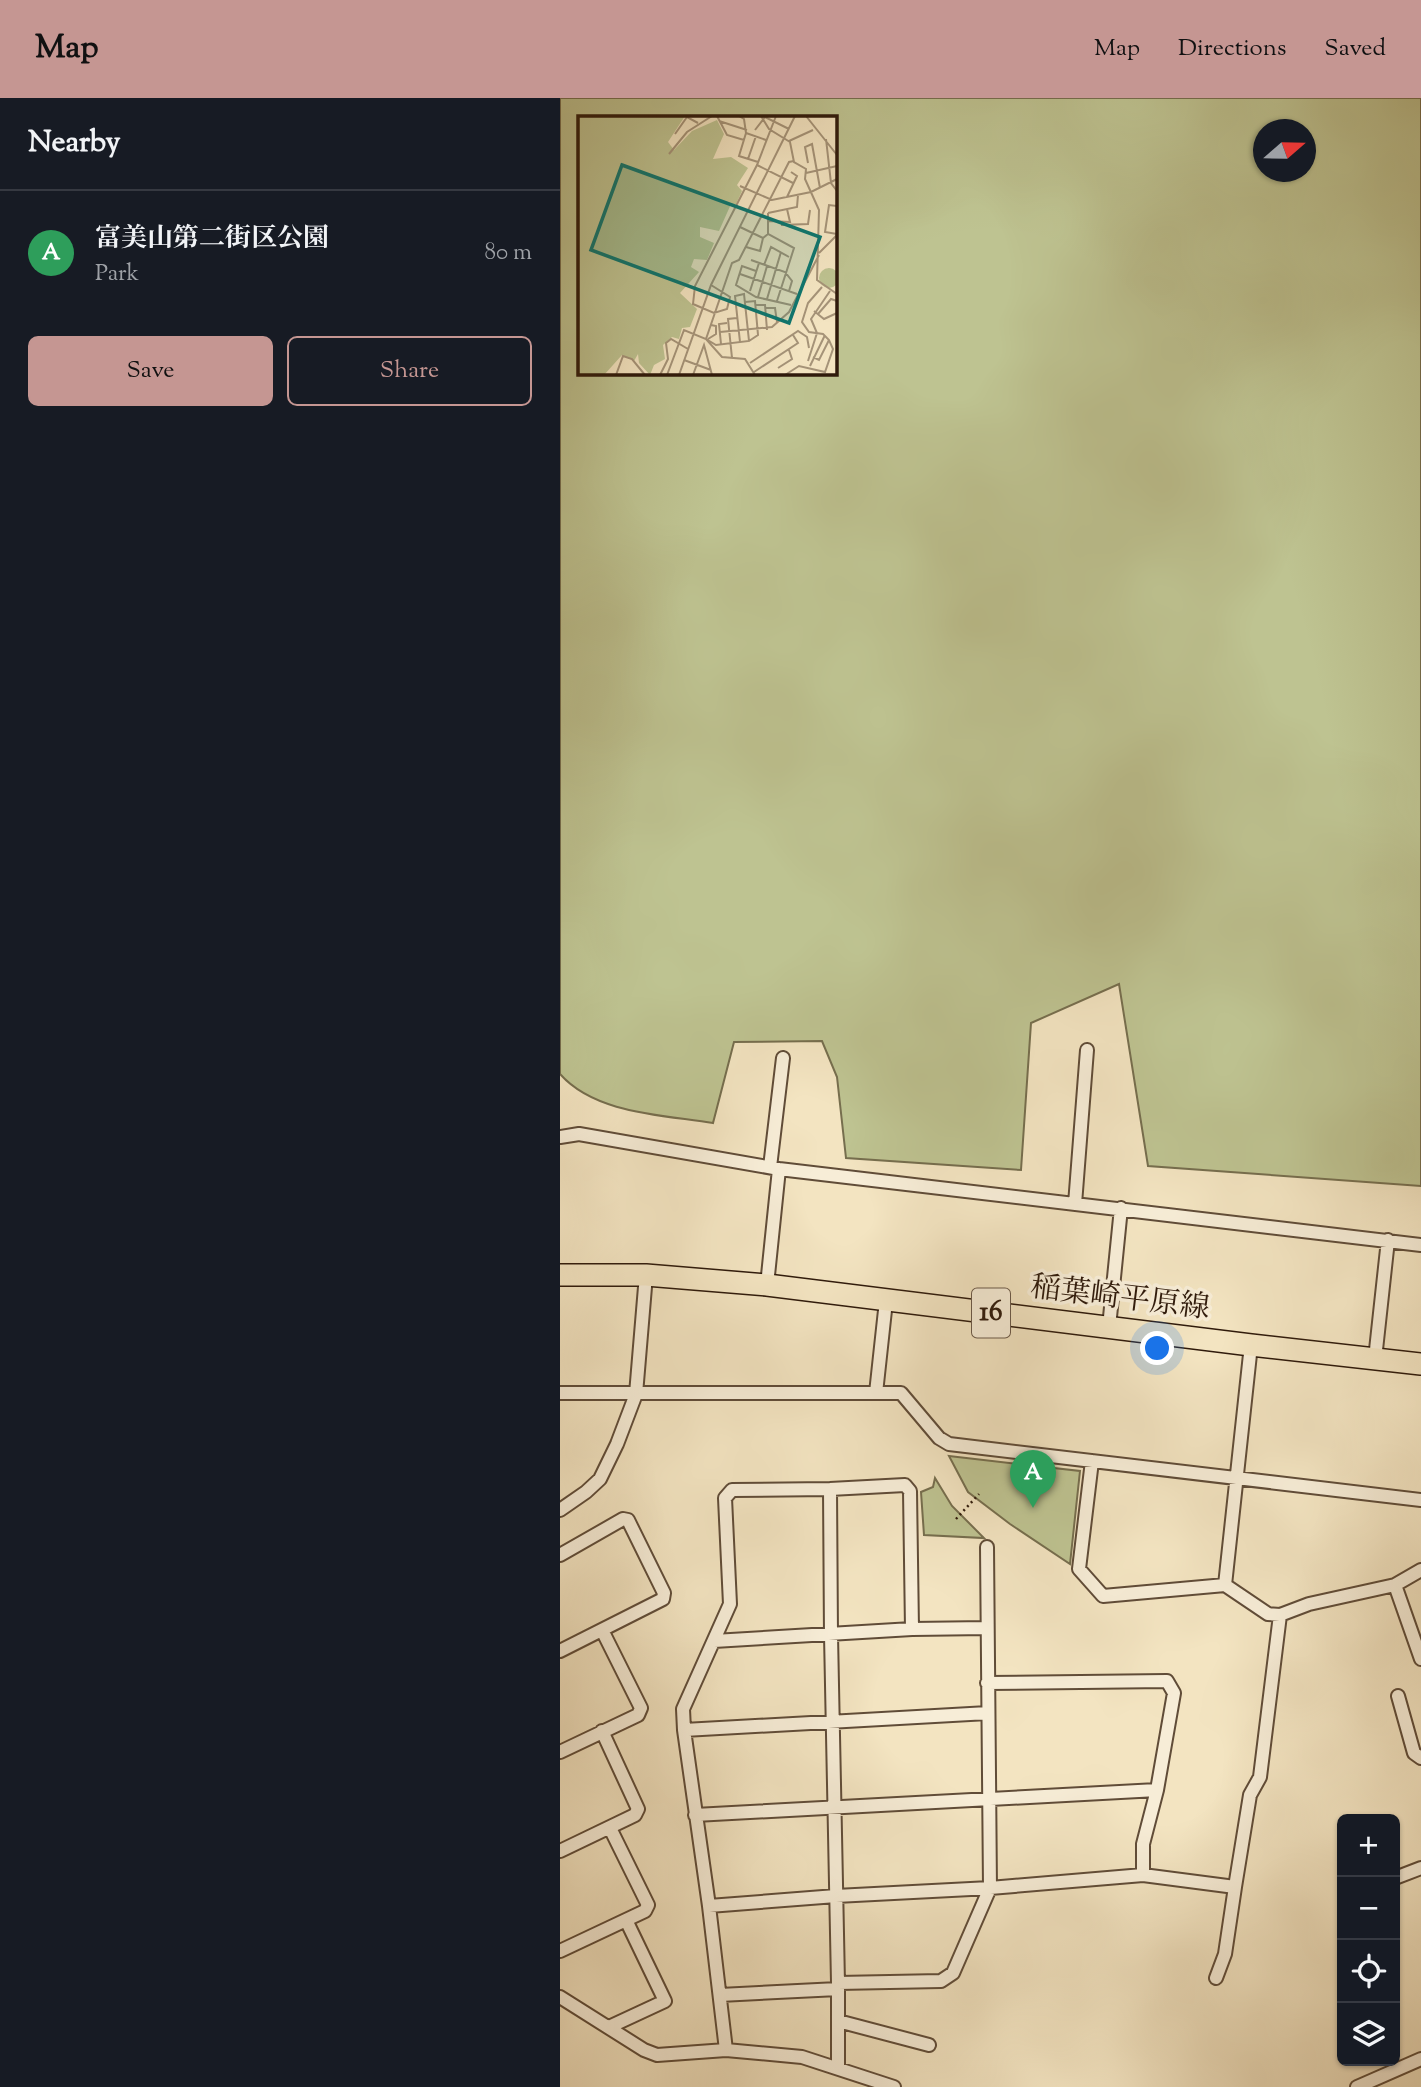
<!DOCTYPE html>
<html lang="en">
<head>
<meta charset="utf-8">
<style>
	:root { --surface:#171b24; --page:#20242c; --text:#f1f3f6; --muted:#9ea1a6; --line:#363941; --accent:#c59692 }
	body { margin:0; font-family:"Sorts Mill Goudy","Noto Serif JP",serif; background:var(--page); color:var(--text) }
	.controls { position:absolute; right:21px; bottom:21px; display:grid; overflow:hidden; border-radius:10px; box-shadow:0 2px 5px #0004 }
	.controls button { width:63px; height:63px; display:grid; place-items:center; padding:0; border:0; border-bottom:2px solid var(--line); background:var(--surface); color:var(--text); font:35px sans-serif }
	.compass { position:absolute; left:693px; top:21px; width:63px; height:63px; border-radius:50%; background:var(--surface); box-shadow:0 2px 5px #0004; rotate:70deg }
	.you { position:absolute; left:598px; top:1251px; width:24px; height:24px; margin:-18px; border:5px solid #fff; border-radius:50%; background:#1a73e8; box-shadow:0 0 0 10px #1a73e833 }
	.badge { display:grid; place-items:center; width:46px; height:46px; border-radius:50%; background:var(--accent); color:#fff; font-size:23px; font-weight:700 }
	.pin { position:absolute; translate:-50% -58px; filter:drop-shadow(0 2px 4px #0008) }
	.pin::after { content:''; position:absolute; top:37px; width:24px; height:21px; background:inherit; clip-path:polygon(0 0,100% 0,50% 100%) }
	.list { margin:0; padding:0; list-style:none }
	h2 { display:flex; justify-content:space-between; align-items:center; height:91px; margin:0; padding:0 28px; font-size:30px }
	h2 small { font-size:23px; font-weight:400; color:var(--muted) }
	.list li { display:grid; grid-template-columns:46px 1fr auto; gap:21px; align-items:center; box-sizing:border-box; height:126px; padding:0 28px; border-top:2px solid var(--line) }
	.list b { display:block; font-size:26px; white-space:nowrap }
	.list p { margin:0; font-size:23px; white-space:nowrap; color:var(--muted) }
	.list em { font-size:23px; font-style:normal; color:var(--muted) }
	.actions { display:flex; gap:14px; padding:21px 28px }
	.actions a { flex:1; padding:16px 0; border:2px solid var(--accent); border-radius:10px; text-align:center; font-size:24px; color:var(--accent) }
	.actions .main { background:var(--accent); color:#111 }
	.icon { flex:none; width:38px; height:38px; fill:none; stroke:currentColor; stroke-width:2; stroke-linecap:round; stroke-linejoin:round }
	.map { position:relative; flex:none; width:861px; height:1989px; overflow:hidden }
	header { display:flex; align-items:center; gap:42px; box-sizing:border-box; height:98px; padding:0 35px; background:var(--accent); color:#111 }
	header strong { font-size:33px }
	nav { display:flex; gap:38px; margin-inline-start:auto; font-size:24px }
	main { display:flex }
	aside { flex:1; background:var(--surface) }
	.map>svg:first-child { display:block }
	.green { fill:#bec391; stroke:#766e4e; stroke-width:2; fill-rule:evenodd }
	.lines { fill:none; stroke-linecap:round; stroke-linejoin:round }
	.minor-casing { stroke:#604c38; stroke-width:16 }
	.primary-casing { stroke:#2f1a0b; stroke-width:24 }
	.path { stroke:#2f1a0b; stroke-width:2.5; stroke-dasharray:2 3.5; stroke-linecap:butt }
	.minor { stroke:#f7edd7; stroke-width:12 }
	.primary { stroke:#f3e4c1; stroke-width:21 }
	.labels { text-anchor:middle; dominant-baseline:central; stroke-width:7; stroke-linejoin:round; paint-order:stroke }
	.shield { fill:#f7edd7; stroke:#6b5948; stroke-width:2 }
	.shield-label { font-size:28px; font-weight:bold; fill:#2f1a0b }
	.street-label { font-size:30px; fill:#2f1a0b; stroke:#f7edd7 }
	.inset-road { fill:none; stroke:#a59378; stroke-width:2 }
	.view { fill:#0f766e; fill-opacity:0.15; stroke:#0f766e; stroke-width:3.5 }
	.inset-edge { fill:none; stroke:#2f1a0b; stroke-width:3.5 }
</style>
</head>
<body>
<header>
<strong>Map</strong>
<nav><a>Map</a><a>Directions</a><a>Saved</a></nav>
</header>
<main>
<aside>
<h2>Nearby<small></small></h2>
<ul class="list">
<li><span class="badge" style="background:#2e9e5b">A</span><div><b>富美山第二街区公園</b><p>Park</p></div><em>80 m</em></li>
</ul>
<div class="actions"><a class="main">Save</a><a>Share</a></div>
</aside>
<div class="map">
<svg width="861" height="1989" viewBox="0 0 861 1989">
	<rect width="100%" height="100%" fill="#f3e4c1"/>
	<filter id="stains"><feTurbulence type="fractalNoise" baseFrequency=".00286" numOctaves="4"/><feColorMatrix values="0 0 0 0 .2 0 0 0 0 .09 0 0 0 0 .02 0 0 0 .5 -.17"/></filter>
	<radialGradient id="worn" r=".72"><stop offset=".6" stop-color="#630" stop-opacity="0"/><stop offset="1" stop-color="#630" stop-opacity=".3"/></radialGradient>
	<path class="green" d="M0,0H861V1088L588,1068L559,886L471,925L461,1072L286,1060L277,979L262,943L174,944L153,1025C104,1017 35,1016 0,976ZM275,19V275H19V19ZM704,32H746V74H704Z
		M389,1358L520,1373L510,1466L450,1426L408,1394Z
		M375,1380L392,1408L424,1440L364,1437L361,1394L373,1389Z"/>
	<g class="lines">
		<g class="minor-casing">
			<path id="minor" d="M0,1039L19,1036L219,1071L861,1147
				M210,1069L223,960
				M515,1106L527,952
				M207,1187L219,1071
				M549,1229L561,1110
				M691,1247L665,1487L708,1516L720,1517
				M815,1261L828,1142
				M0,1295H341L379,1340L389,1346L861,1402
				M316,1295L326,1203
				M532,1363L519,1471L543,1498L665,1487
				M270,1391L271,1537L278,1885V1969
				M0,1412L26,1394L40,1381L57,1346L76,1296L86,1177
				M0,1457L63,1421L68,1422L104,1495L103,1501L0,1553
				M835,1487L861,1561
				M154,1543L352,1531L427,1530
				M427,1585L607,1583L614,1595L597,1692L583,1746V1777
				M838,1598L854,1655L861,1660
				M124,1632L428,1615
				M0,1654L78,1617L81,1610L42,1532
				M135,1717L597,1692
				M0,1753L75,1717L78,1711L42,1633
				M835,1780L861,1770
				M149,1808L276,1798L430,1790L583,1777L675,1789L690,1697L700,1679L720,1517L749,1506L835,1487L861,1472
				M0,1853L85,1813L88,1807L50,1730
				M656,1880L665,1856L675,1789
				M278,1885L381,1883L393,1875L430,1790L427,1449
				M160,1897L278,1891
				M0,1899L84,1952L97,1957L166,1952L242,1959L334,1989
				M278,1923L369,1947
				M49,1929L105,1903L66,1822
				M166,1952L149,1808L124,1632L123,1611L170,1506L165,1400L172,1392L270,1391L345,1387L350,1393L352,1531
				M797,1989L861,1961"/>
		</g>
		<g class="primary-casing">
			<path id="primary" d="M0,1177H86L207,1187L691,1247L861,1266"/>
		</g>
		<path class="path" d="M396,1421L419,1396"/>
		<use href="#minor" class="minor"/>
		<use href="#primary" class="primary"/>
	</g>
	<g class="labels">
		<rect class="shield" x="412" y="1190.5" width="38" height="49" rx="5"/>
		<g class="shield-label">
			<text x="431" y="1215">16</text>
		</g>
		<g class="street-label">
			<text transform="translate(560 1201) rotate(7)">稲葉崎平原線</text>
		</g>
	</g>
	<g transform="translate(18 18)">
		<rect width="259" height="259" fill="#f3e4c1"/>
		<path d="M107,0L90,26L96,34L114,15L139,4L146,18L135,43L153,41L170,52L159,69L164,75L158,88H153L141,115L122,111V121L136,127L129,144L116,143L113,151L121,156L102,177L119,193L112,211L104,212L101,223L94,221L85,229L87,243L76,249L72,259L61,247L60,238L56,245L44,239L26,259H0V1ZM241 162a10 10 0 1 1 20 0a10 10 0 1 1-20 0Z" fill="#bec391"/>
		<path class="inset-road" d="M139,0L149,19L166,24M161,0L166,3L168,17L188,24M183,0L191,13L212,26L216,46L228,53L227,63L241,94L239,164L259,178M228,0L259,39M141,5L169,14M177,14L187,1L211,13M168,17L161,40L180,46M97,18L109,1L120,7M248,23L253,67L259,75M211,25L235,14M91,38L109,16L134,0M170,43L178,20M230,47L227,31L234,28L242,72M179,49L215,67M228,57L259,50M162,70L194,84L233,76L259,63M209,81L219,60L213,56M259,90L251,89L247,116L259,118M190,97V118L216,132L199,185M190,97L219,91L220,79M191,105L212,106L209,93M203,109L230,108L232,94M162,111L185,122L190,118M168,131L182,135L185,122M241,137L259,119M173,144L207,156L214,165L211,175M186,149L193,131L211,141M178,155L164,150L158,169L178,181L213,189M162,158L219,178M133,169L152,181L149,193L136,197L115,188L117,170L179,49L198,0M172,175L181,147M180,181L189,150M189,183L203,136M167,186L177,185L180,219L171,225M177,189H187L189,214M187,192H197L199,206M236,195L246,203L259,197M240,198L253,183L259,185M142,216L194,211L211,196L241,139M128,223L154,147L161,144L211,46L216,45M128,223L138,229L171,225L166,178L157,180L162,226M130,223L138,218V210L133,209M143,228L141,208L149,207M235,241L241,244L251,224M154,242L150,203L159,202M106,244L133,254M230,245L239,217L233,203L252,175M172,247L220,215L229,221L231,232M232,250L247,219M200,252L214,243L211,234M176,256L220,227L215,219M38,259L45,240L54,243L67,259M82,259L90,243L88,227L93,223L110,233M89,259L106,214L128,223L144,241L167,243L177,259M101,259L133,169L217,0M115,259L126,229L134,259M207,259L221,250L247,256L255,233L251,224L245,218L231,216L224,206L230,187L244,171"/>
		<path class="view" d="M44,49L242,121L211,207L13,134Z"/>
		<rect width="259" height="259" class="inset-edge"/>
	</g>
	<rect width="100%" height="100%" filter="url(#stains)"/>
	<rect width="100%" height="100%" fill="url(#worn)"/>
</svg>
<div class="controls">
<button>+</button>
<button>−</button>
<button><svg class="icon" aria-label="locate" viewBox="0 0 24 24"><circle cx="12" cy="12" r="6"/><path d="M12 2v4M12 18v4M2 12h4M18 12h4"/></svg></button>
<button><svg class="icon" aria-label="layers" viewBox="0 0 24 24"><path d="M12 4l9 5-9 5-9-5zM3 14l9 5 9-5"/></svg></button>
</div>
<svg class="compass" viewBox="-18 -18 36 36"><path d="M0-13l5 13h-10z" fill="#e53935"/><path d="M0 13l5-13h-10z" fill="#9ea1a6"/></svg>
<div class="you"></div>
<div class="pin badge" style="left:473px;top:1410px;background:#2e9e5b">A</div>
</div>
</main>
</body>
</html>
